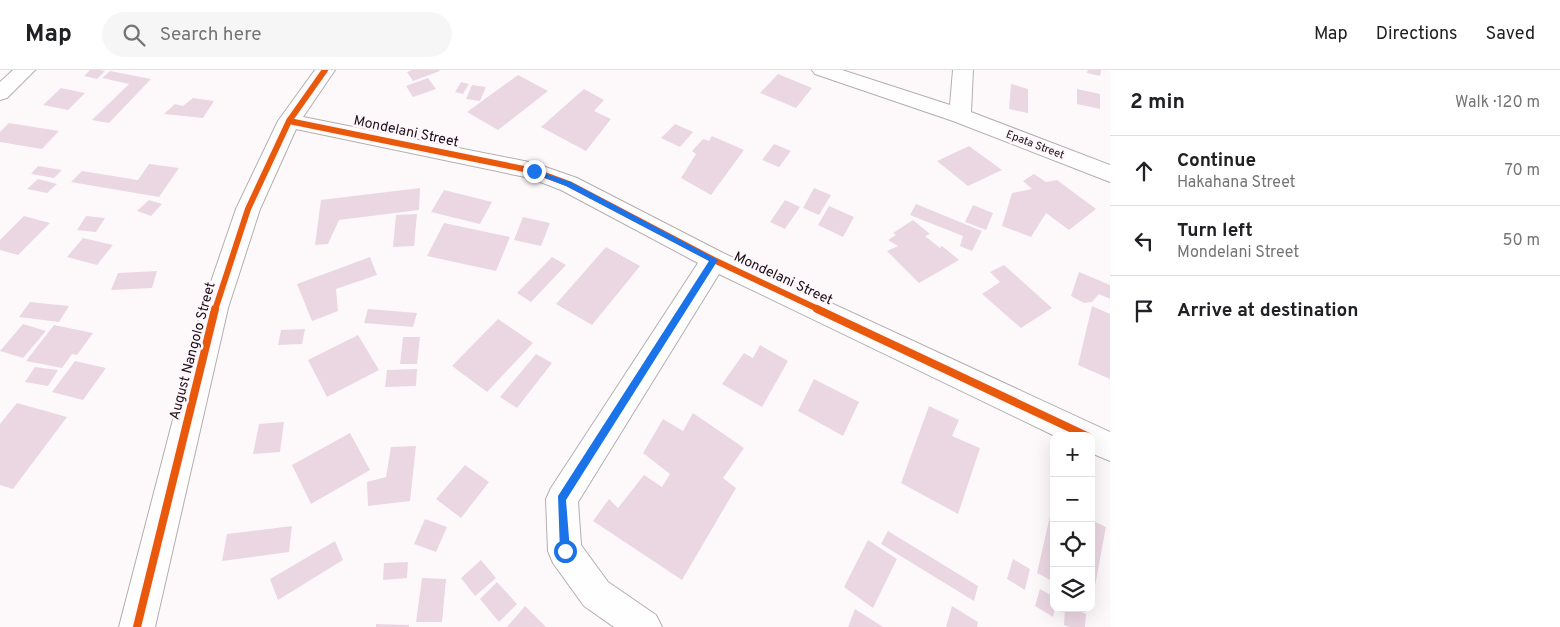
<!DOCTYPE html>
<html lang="en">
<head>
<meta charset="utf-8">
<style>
	:root { --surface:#fff; --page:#f6f6f6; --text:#202124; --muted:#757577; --line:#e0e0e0 }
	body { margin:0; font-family:Overpass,sans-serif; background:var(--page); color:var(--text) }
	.controls { position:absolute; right:15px; bottom:15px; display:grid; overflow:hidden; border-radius:10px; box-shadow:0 5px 20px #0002 }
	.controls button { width:45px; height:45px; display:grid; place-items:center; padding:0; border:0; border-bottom:1px solid var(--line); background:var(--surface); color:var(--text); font:25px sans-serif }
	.stop { position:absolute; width:15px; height:15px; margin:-11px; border:4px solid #1a73e8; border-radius:50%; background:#fff }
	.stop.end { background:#1a73e8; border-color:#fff; box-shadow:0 1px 5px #0008 }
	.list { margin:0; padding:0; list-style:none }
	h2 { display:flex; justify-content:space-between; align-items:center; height:65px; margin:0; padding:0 20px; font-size:21px }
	h2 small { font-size:16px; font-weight:400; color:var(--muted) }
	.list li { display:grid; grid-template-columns:32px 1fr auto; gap:15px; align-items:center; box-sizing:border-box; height:70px; padding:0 20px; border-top:1px solid var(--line) }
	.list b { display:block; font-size:19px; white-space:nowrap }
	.list p { margin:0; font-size:16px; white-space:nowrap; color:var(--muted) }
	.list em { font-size:16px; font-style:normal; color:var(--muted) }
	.icon { flex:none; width:28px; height:28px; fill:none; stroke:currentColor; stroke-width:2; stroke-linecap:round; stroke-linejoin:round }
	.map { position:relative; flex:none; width:1110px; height:557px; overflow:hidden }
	header { display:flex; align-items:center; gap:30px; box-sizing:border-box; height:70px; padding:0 25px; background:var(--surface); border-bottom:1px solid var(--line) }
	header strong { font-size:24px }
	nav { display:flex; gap:28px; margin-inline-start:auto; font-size:18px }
	.search { width:350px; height:45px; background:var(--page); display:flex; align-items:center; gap:12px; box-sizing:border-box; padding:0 18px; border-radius:28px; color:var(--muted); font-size:19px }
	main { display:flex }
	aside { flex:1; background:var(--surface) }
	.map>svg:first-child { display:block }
	.building { fill:#ebd7e2 }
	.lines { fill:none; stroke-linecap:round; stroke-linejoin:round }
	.minor-casing { stroke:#b4adb1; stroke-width:2 }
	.minor { fill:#fffefe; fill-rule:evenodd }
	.cycleway-far1-casing { stroke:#fff7fb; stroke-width:9 }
	.cycleway-casing { stroke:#fff7fb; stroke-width:11 }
	.cycleway-far1 { stroke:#e8590c; stroke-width:6 }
	.cycleway { stroke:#e8590c; stroke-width:8 }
	.route { fill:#1a73e8 }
	.labels { text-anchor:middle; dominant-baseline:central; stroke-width:5; stroke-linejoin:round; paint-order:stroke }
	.far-street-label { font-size:11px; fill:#1b0f15; stroke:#fff7fb }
	.street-label { font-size:14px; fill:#1b0f15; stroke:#fff7fb }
</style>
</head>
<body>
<header>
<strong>Map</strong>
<div class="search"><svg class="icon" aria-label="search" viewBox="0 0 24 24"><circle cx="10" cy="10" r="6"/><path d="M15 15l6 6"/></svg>Search here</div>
<nav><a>Map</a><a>Directions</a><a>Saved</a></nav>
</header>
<main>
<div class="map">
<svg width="1110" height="557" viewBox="0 0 1110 557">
	<rect width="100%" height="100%" fill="#fdf9fb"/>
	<path class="building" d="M90,0H100L105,1L97,9L84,6Z
		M412,0H439L440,1L413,11L407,2Z
		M1088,0H1101L1100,6L1087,3Z
		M110,1L151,9L109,53L92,50L129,14L102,8Z
		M778,4L812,18L796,38L760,23Z
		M518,5L548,21L498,60L467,42Z
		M428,8L436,19L413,27L406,16Z
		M461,12L469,14L463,24L455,22Z
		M1011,14L1028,19V43L1009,39Z
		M472,15L486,17L480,31L466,29Z
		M61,18L85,23L68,40L43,35Z
		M584,19L604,30L594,41L611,49L586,81L541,57Z
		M1077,19L1100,24V39L1077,34Z
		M193,28L214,31L203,48L164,44L175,34L183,36Z
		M9,53L59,61L42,79L0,72V62Z
		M675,54L693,62L680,77L661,68Z
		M712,66L744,80L711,125L681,108L696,84L692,81L703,69L709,71Z
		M774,74L791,81L779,97L762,90Z
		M969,76L1002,100L968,116L937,91Z
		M149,94L179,98L159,127L71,112L82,101L138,110Z
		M38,96L62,100L54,108L31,104Z
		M1034,104L1046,112L1057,110L1096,139L1069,160L1046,143L1031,167L1002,156L1012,123L1032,119L1023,111Z
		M38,109L57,114L47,123L27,119Z
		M420,118L419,140L339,150L328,174L315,175L321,130Z
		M814,118L831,125L819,145L803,138Z
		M444,120L492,132L480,154L431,142Z
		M149,130L162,134L151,146L137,141Z
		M785,130L800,137L785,159L770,152Z
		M916,134L982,161L972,181L960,176L963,166L910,145Z
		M973,135L993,143L986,160L965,152Z
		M829,136L854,147L843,167L818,155Z
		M417,144L414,176L393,177L396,145Z
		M24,146L50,153L18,185L0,180V170Z
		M86,146L105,148L96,162L77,160Z
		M523,147L550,153L541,176L514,170Z
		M913,150L930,164L925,166L940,178L942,176L959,190L919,213L887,181L898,176L888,170L896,165L893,163Z
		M444,153L510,167L496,201L427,186Z
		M83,168L113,175L97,195L67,187Z
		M606,177L640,196L592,255L556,234Z
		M370,187L377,205L336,219L338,241L312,251L297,214Z
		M552,187L566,195L531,232L517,223Z
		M1004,195L1052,238L1021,258L982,224L1000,212L990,202Z
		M157,201L152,218L111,220L118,203Z
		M1079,202L1110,215V229L1099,224L1092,232L1084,233L1071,226Z
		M30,232L69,236L59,252L19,247Z
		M1092,236L1110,244V309L1078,295Z
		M368,239L417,243L413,257L364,253Z
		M498,249L533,273L487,322L452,296Z
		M23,254L46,261L23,288L0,281Z
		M54,255L93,263L77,285L72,284L62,298L26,291Z
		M305,259L302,274L278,275L281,260Z
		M358,265L379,300L327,327L308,290Z
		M403,267H420L417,294H400Z
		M760,275L788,291L762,337L722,314L744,283L753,288Z
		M536,284L552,293L517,338L500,327Z
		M75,291L106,298L83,330L52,322Z
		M35,297L58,300L48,316L25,312Z
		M417,299L416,316L385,317L387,300Z
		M814,309L859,332L843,366L798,341Z
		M17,333L67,347L13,419L0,415V354Z
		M929,336L959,350L952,366L980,378L958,444L901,413Z
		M693,343L744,378L723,408L736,418L682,510L593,451L609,429L618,438L644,405L662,417L670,404L643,383L663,349L683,361Z
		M284,352L280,382L253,384L259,354Z
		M350,363L370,400L311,434L292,395Z
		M416,376L410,431L368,436L367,412L386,407L391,377Z
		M465,395L489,412L461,448L436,429Z
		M1053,433H1054V512L1037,503Z
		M425,449L447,457L436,482L414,474Z
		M1091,450L1106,457L1092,532L1091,531Z
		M292,456L289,482L222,491L227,464Z
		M888,461L978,516L974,531L881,474Z
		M868,470L897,489L873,538L844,517Z
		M335,471L343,490L278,530L270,509Z
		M1013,489L1030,499L1025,520L1007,509Z
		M481,490L496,508L475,526L461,508Z
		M408,492L407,508L383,510L384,493Z
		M422,508L446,509L442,552H416Z
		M497,512L517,534L499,552L480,529Z
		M1040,519L1054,527L1055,538L1053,547L1035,536Z
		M525,536L546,557H507Z
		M952,536L978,552L977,557H946Z
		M1065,538H1073L1086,544L1085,557H1069L1064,555Z
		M855,539L883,557H848Z
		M376,554L409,555V557H376Z"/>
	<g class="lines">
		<g class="minor-casing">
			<path id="minor" d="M13,0H35L7,28L0,30V12Z
				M315,0H335L303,47L534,93L577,108L723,183L1110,362V391L1091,383V366H1055L719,204L578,432L581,475L608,512L656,545L662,557H614L584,536L553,493L548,481L546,429L551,418L698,193L561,120L530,108L296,59L260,139L228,238L155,557H119L202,238L236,139L278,51Z
				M812,0H842L950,35L953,0H973L971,42L1110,95V112L953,51L815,4Z"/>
		</g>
		<use href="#minor" class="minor"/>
		<g class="cycleway-far1-casing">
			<path id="cycleway-far1" d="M289,51L534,101L569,114L714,190L820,240
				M215,240L248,139L289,51L325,0"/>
		</g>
		<g class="cycleway-casing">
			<path id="cycleway" d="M817,239L1087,366
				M137,557L215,239"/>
		</g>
		<use href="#cycleway-far1" class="cycleway-far1"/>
		<use href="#cycleway" class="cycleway"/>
	</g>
	<path class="route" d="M532,99L571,112L718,190L566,430L570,481L565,486L560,481L558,426L709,191L566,116L532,103Z"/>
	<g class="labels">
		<g class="far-street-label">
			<text transform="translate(1035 75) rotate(21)">Epata Street</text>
		</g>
		<g class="street-label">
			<text transform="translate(406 62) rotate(12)">Mondelani Street</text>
			<text transform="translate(783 209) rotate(25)">Mondelani Street</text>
			<text transform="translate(193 281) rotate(-75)">August Nangolo Street</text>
		</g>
	</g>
</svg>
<div class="controls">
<button>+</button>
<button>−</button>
<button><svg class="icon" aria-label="locate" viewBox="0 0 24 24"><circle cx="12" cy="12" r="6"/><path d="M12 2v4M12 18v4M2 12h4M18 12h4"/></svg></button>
<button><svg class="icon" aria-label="layers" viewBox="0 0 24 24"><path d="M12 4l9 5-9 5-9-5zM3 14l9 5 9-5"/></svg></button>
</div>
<div class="stop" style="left:565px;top:481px"></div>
<div class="stop end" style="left:534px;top:101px"></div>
</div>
<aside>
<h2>2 min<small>Walk · 120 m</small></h2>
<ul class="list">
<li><svg class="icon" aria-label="ahead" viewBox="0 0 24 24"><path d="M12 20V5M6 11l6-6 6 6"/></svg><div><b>Continue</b><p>Hakahana Street</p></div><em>70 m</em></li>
<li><svg class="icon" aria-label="left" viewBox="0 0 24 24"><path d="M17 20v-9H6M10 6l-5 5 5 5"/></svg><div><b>Turn left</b><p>Mondelani Street</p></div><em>50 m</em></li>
<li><svg class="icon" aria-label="arrive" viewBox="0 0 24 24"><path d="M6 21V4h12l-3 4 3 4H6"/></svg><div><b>Arrive at destination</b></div></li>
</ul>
</aside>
</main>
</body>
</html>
